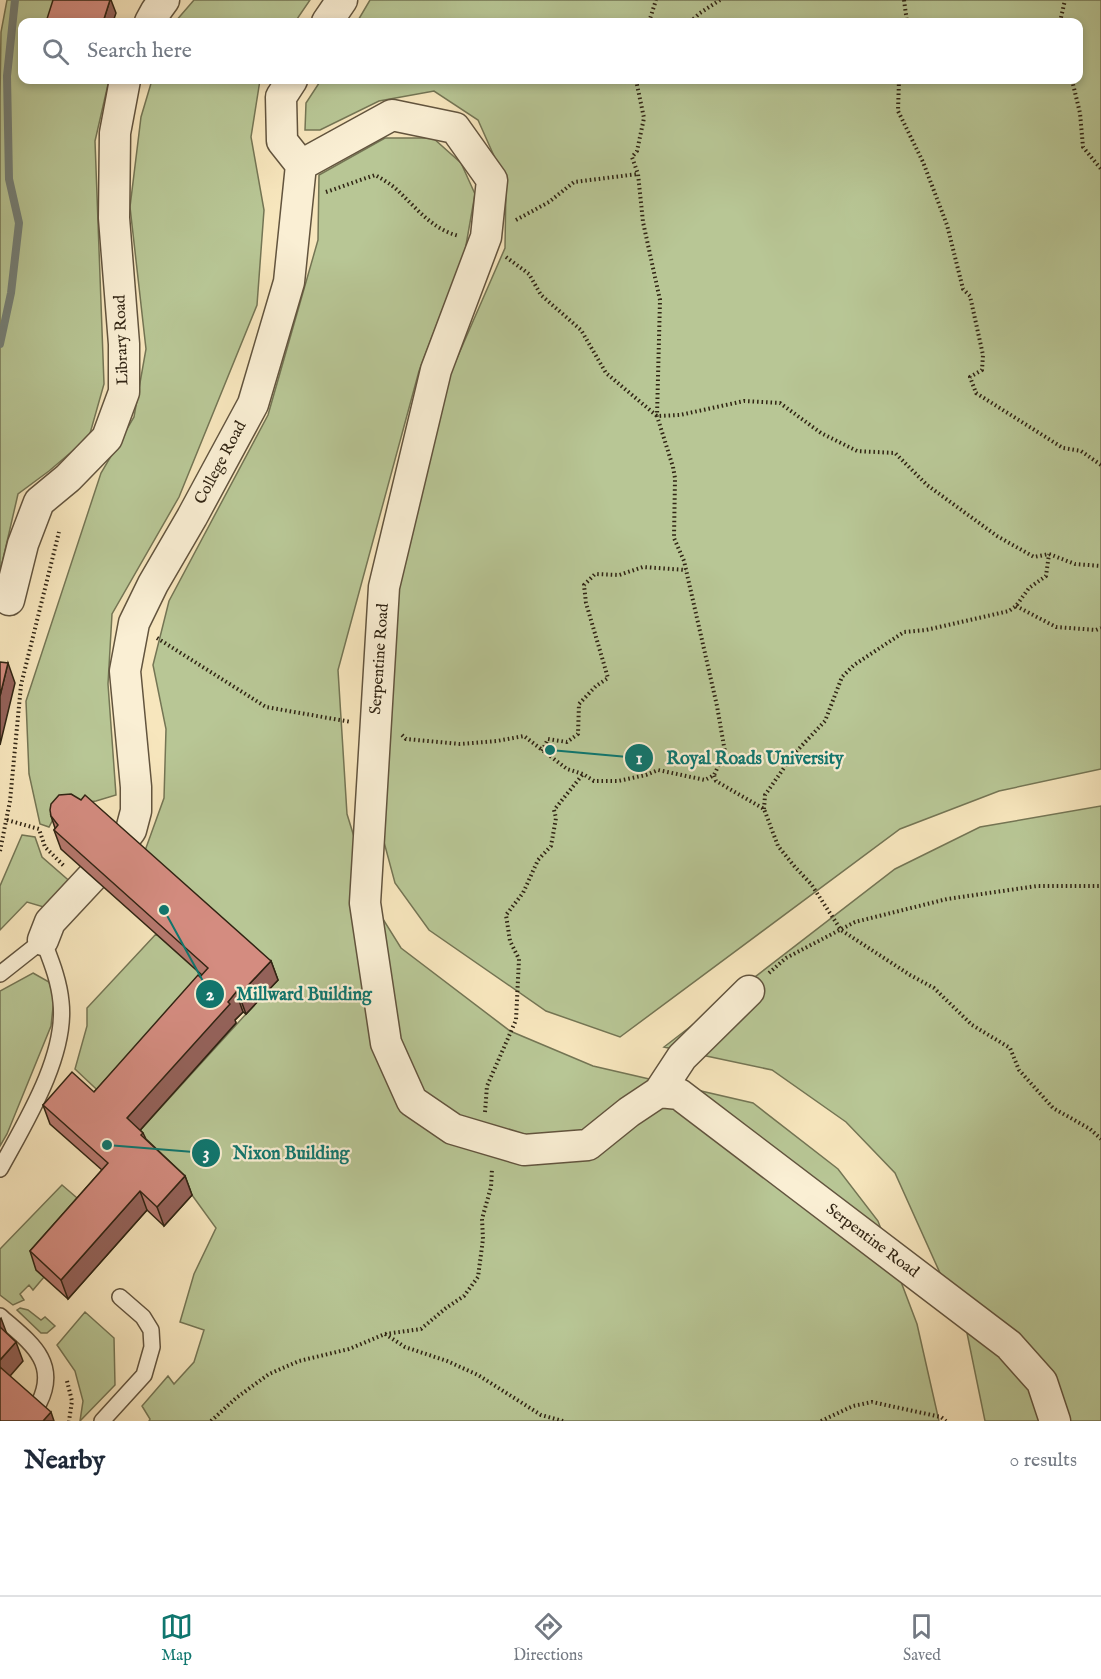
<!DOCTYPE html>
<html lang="en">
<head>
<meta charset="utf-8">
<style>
	:root { --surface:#fff; --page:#f2f2f3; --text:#1f2937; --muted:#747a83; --line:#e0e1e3; --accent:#0f766e }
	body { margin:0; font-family:"IM FELL English",serif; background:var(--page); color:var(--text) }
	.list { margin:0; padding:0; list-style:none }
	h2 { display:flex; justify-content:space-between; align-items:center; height:78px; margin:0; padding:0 24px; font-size:26px }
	h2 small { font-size:20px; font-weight:400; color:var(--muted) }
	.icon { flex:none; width:33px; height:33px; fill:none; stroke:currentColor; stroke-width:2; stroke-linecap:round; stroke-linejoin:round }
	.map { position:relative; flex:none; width:1101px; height:1421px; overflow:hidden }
	.search { position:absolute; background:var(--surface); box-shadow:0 3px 9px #0003; left:18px; right:18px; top:18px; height:66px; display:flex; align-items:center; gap:15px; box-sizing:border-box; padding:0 21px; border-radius:12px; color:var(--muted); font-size:22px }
	.sheet { height:174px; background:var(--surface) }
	nav { display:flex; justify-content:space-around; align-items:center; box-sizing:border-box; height:84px; border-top:2px solid var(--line); background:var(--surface); font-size:16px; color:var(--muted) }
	nav a { display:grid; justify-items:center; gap:3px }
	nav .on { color:var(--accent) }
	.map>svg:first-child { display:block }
	.green { fill:#b8c695; stroke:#747554; stroke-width:1.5 }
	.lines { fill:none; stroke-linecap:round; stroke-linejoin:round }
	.stream { stroke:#748078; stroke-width:8 }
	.service-casing { stroke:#62543e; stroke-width:18 }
	.minor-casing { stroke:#62543e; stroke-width:33 }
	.path { stroke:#302413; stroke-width:4; stroke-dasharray:1.5 3; stroke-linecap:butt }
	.service { stroke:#faefd4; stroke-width:15 }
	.minor { stroke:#faefd4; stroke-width:30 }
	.wall { fill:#b6786e; stroke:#302413; stroke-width:1.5 }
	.shaded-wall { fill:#94625a; stroke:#302413; stroke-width:1.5 }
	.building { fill:#d48c80; stroke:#302413; stroke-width:1.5 }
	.labels { text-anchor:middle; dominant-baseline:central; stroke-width:4.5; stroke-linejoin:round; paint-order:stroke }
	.street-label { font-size:16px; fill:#302413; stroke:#faefd4 }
	.leader { fill:none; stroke:#0f766e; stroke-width:2 }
	.callout-dot { fill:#0f766e; stroke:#faefd4; stroke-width:2 }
	.mark-label { font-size:18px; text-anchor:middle; font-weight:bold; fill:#fff }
	.callout-label { font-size:18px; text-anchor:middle; font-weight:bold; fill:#0f766e; stroke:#faefd4; stroke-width:4.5; stroke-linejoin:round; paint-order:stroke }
</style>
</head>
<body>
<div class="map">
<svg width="1101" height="1421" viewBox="0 0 1101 1421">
	<rect width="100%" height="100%" fill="#f7e6bd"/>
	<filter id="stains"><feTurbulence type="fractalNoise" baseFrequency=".00333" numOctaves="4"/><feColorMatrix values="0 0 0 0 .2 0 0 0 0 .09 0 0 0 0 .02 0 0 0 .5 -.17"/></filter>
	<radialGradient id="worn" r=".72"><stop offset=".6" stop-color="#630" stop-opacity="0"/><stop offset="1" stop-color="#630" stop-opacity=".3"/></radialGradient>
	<path class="green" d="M7,0H55L50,22H22V80H109L95,141L104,384L89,437L49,471L18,494L0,572V97L1,32Z
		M194,0H310L295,22H175Z
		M370,0H1101V769L999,791L900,829L620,1037L546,1011L429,930L395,883L377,816L369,718L447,381L505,248L506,183L478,120L434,91L379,101L320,130H305L306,103L321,80H1078V22H357Z
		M152,80H260L251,137L264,210L257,305L179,497L112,614L108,684L116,795L96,801L60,806L49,827L40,824L29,774L26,701L101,473L134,417L146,349L130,207L141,117Z
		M385,138H433L461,163L475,194L465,251L419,371L338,670L347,814L376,908L401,948L510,1031L593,1066L753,1103L838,1169L878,1221L917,1324L939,1421H149L150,1419L142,1406L168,1376L174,1384L194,1362L204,1330L180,1322L194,1274L216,1228L192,1195L148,1154L134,1137L277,980L142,859L164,798L166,729L153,665L169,601L268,415L318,240L319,175Z
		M1101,806V1421H985L967,1333L895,1173L846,1122L772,1070L664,1047L895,869L980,827Z
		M22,835L35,837L42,857L74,885L47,908L27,902L0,930V886Z
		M156,934L215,987L110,1102L75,1069L87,1026V1008Z
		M33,973L49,982L54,998L51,1026L7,1134L0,1146V991Z
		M62,1185L91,1210L37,1270L44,1277L33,1290L29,1285L20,1294L24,1300L13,1305L0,1295V1249Z
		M20,1308L28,1310L41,1320L45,1317L55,1326L47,1333H41L17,1310Z
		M85,1312L114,1338L115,1385L80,1421L83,1401L75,1371L57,1345Z"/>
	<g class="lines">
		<path class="stream" d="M0,344L11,293L19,223L9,179L7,76L15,0"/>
		<g class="service-casing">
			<path id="service" d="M0,974L43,940C51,961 59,980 61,1002C67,1056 25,1123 0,1169
				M0,1316C28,1341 60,1361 39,1403
				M102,1421L144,1375L152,1347L151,1330L143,1317L120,1297"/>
		</g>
		<g class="minor-casing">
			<path id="minor" d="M150,22L156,11L164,0
				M327,22L342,0
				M301,165L392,115L455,128L492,180L486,237L436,370L384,587L365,903L386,1043L412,1101L453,1129L524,1150L588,1145L629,1112L659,1092L682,1057L749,991
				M9,600L23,544L39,502L68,478L107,438L124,392V344L114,218L115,133L125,80
				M122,842L131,830L136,811V787L125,671L134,623L153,584L192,517L253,404L289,282L301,165L282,141L281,97L292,80
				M43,940L50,922L92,877
				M659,1092L679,1094L1009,1345L1042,1382L1055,1421"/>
		</g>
		<path class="path" d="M904,0L907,22
			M649,22L656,0
			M690,22L700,13L720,0
			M1060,22L1065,0
			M636,80L644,118L637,151L632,157L638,174L643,222L660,300L657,416L673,467L675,478L674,538L684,561L717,706L725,752L714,775
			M899,80L898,111L923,162L947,225L963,289L970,296L983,355L982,370L970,377L976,393L1063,448L1081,451L1101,465
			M1072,80L1080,113L1083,147L1101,169
			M326,192L375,175C382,179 389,183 395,188C416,207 431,229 459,236
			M516,220L549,202L574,182L638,174
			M506,257L529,274L541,295L581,330L606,373L657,416L680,415L744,401L780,403L821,433L857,451L895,453L927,485L997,536L1034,557L1049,554L1075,564L1101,566
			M1016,606L1056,627L1096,630L1101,628
			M157,638L266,707L351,722
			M402,735L406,739L460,744L497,741L524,736L567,769L583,774L594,781H618L646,775L658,770L705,780L714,775L716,781L764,809L778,846L795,867L811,884L841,930L910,975L934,988L972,1025L1010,1048L1019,1070L1053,1108L1090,1129L1101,1139
			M542,751L548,739L567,742L578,734L579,704L596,686L608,678L586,603L584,585L595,574L619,575L643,567L686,570
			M764,809L765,795L793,755L825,721L842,677L854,665L904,632L926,630L1009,611L1016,606L1029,588L1046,576L1049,554
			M7,820L39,829L45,847L64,866
			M0,851L10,801L21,685L59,532
			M769,973L786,958L855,922L947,899L1037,886H1101
			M485,1112L487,1086L516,1020L519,959L510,941L506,915L523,893L538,860L551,846L556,818L554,810L583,774
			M385,1334L421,1329L446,1308L464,1296L478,1277L483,1239L482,1219L491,1187L492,1169
			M67,1381L72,1401L69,1421
			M211,1421L236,1398L269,1374L299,1361L349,1349L385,1334L405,1347L447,1361L478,1375L541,1415L563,1421
			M821,1421L853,1406L872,1402L941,1417L946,1421"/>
		<use href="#service" class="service"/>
		<use href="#minor" class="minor"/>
	</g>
	<path class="wall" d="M51,816L271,961L278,980L246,1014L243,1012L235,1020L236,1023L140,1130L143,1133L146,1139L185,1176L192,1195L164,1226L147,1210L68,1299L36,1270L30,1251L102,1170L50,1124L43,1105L94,1092L202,975L61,849L54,830L55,828Z"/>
	<path class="shaded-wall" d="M110,0H111L116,13L113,22H103Z
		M8,663L15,683L0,745V696Z
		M271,961L278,980L246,1014L239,995Z
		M236,992L243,1012L235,1020L236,1023L134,1137L127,1118Z
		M185,1176L192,1195L164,1226L157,1207Z
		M140,1191L147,1210L68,1299L61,1280Z
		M1,1318L8,1337L0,1335V1319Z
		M16,1342L23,1361L4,1383L0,1373V1360Z
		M51,1412L54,1421H43Z"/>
	<path class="building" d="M53,0H110L103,22H46Z
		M0,662L8,663L0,696Z
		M71,794L81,800L85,795L271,961L239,995L236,992L228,1002L230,1004L127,1118L143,1133L141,1135L185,1176L157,1207L140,1191L61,1280L30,1251L108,1163L43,1105L72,1072L94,1092L198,975L200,977L208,968L54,830L58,825L51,816L50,810L51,804L59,795Z
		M0,1327L16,1342L0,1360Z
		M0,1367L51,1412L43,1421H0Z"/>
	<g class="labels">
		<g class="street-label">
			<text transform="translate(122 340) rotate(-92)">Library Road</text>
			<text transform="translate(221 463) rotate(-62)">College Road</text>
			<text transform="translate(380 659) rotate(-86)">Serpentine Road</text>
			<text transform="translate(872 1241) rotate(37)">Serpentine Road</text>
		</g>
	</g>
	<path class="leader" d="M550 750L639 758M164 910L210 994M107 1145L206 1153"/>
	<g class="callout-dot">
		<circle cx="550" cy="750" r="6"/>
		<circle cx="164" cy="910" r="6"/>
		<circle cx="107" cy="1145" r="6"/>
		<circle cx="639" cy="758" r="15"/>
		<circle cx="210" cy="994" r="15"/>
		<circle cx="206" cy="1153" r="15"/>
	</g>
	<g class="mark-label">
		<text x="639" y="764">1</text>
		<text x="210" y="1000">2</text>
		<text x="206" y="1159">3</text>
	</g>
	<g class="callout-label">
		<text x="755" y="764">Royal Roads University</text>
		<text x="304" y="1000">Millward Building</text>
		<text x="291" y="1159">Nixon Building</text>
	</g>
	<rect width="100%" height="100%" filter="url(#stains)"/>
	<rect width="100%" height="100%" fill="url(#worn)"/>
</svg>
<div class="search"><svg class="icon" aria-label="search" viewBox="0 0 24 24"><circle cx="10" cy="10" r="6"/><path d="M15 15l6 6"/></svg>Search here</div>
</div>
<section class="sheet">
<h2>Nearby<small>0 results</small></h2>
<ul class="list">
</ul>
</section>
<nav>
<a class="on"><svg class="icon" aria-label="map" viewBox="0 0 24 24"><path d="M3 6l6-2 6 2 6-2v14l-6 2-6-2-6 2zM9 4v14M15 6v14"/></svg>Map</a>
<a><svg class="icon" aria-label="directions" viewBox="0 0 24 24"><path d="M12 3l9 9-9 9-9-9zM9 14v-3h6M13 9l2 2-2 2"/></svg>Directions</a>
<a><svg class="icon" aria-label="saved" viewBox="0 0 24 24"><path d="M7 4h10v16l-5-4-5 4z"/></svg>Saved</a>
</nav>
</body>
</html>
